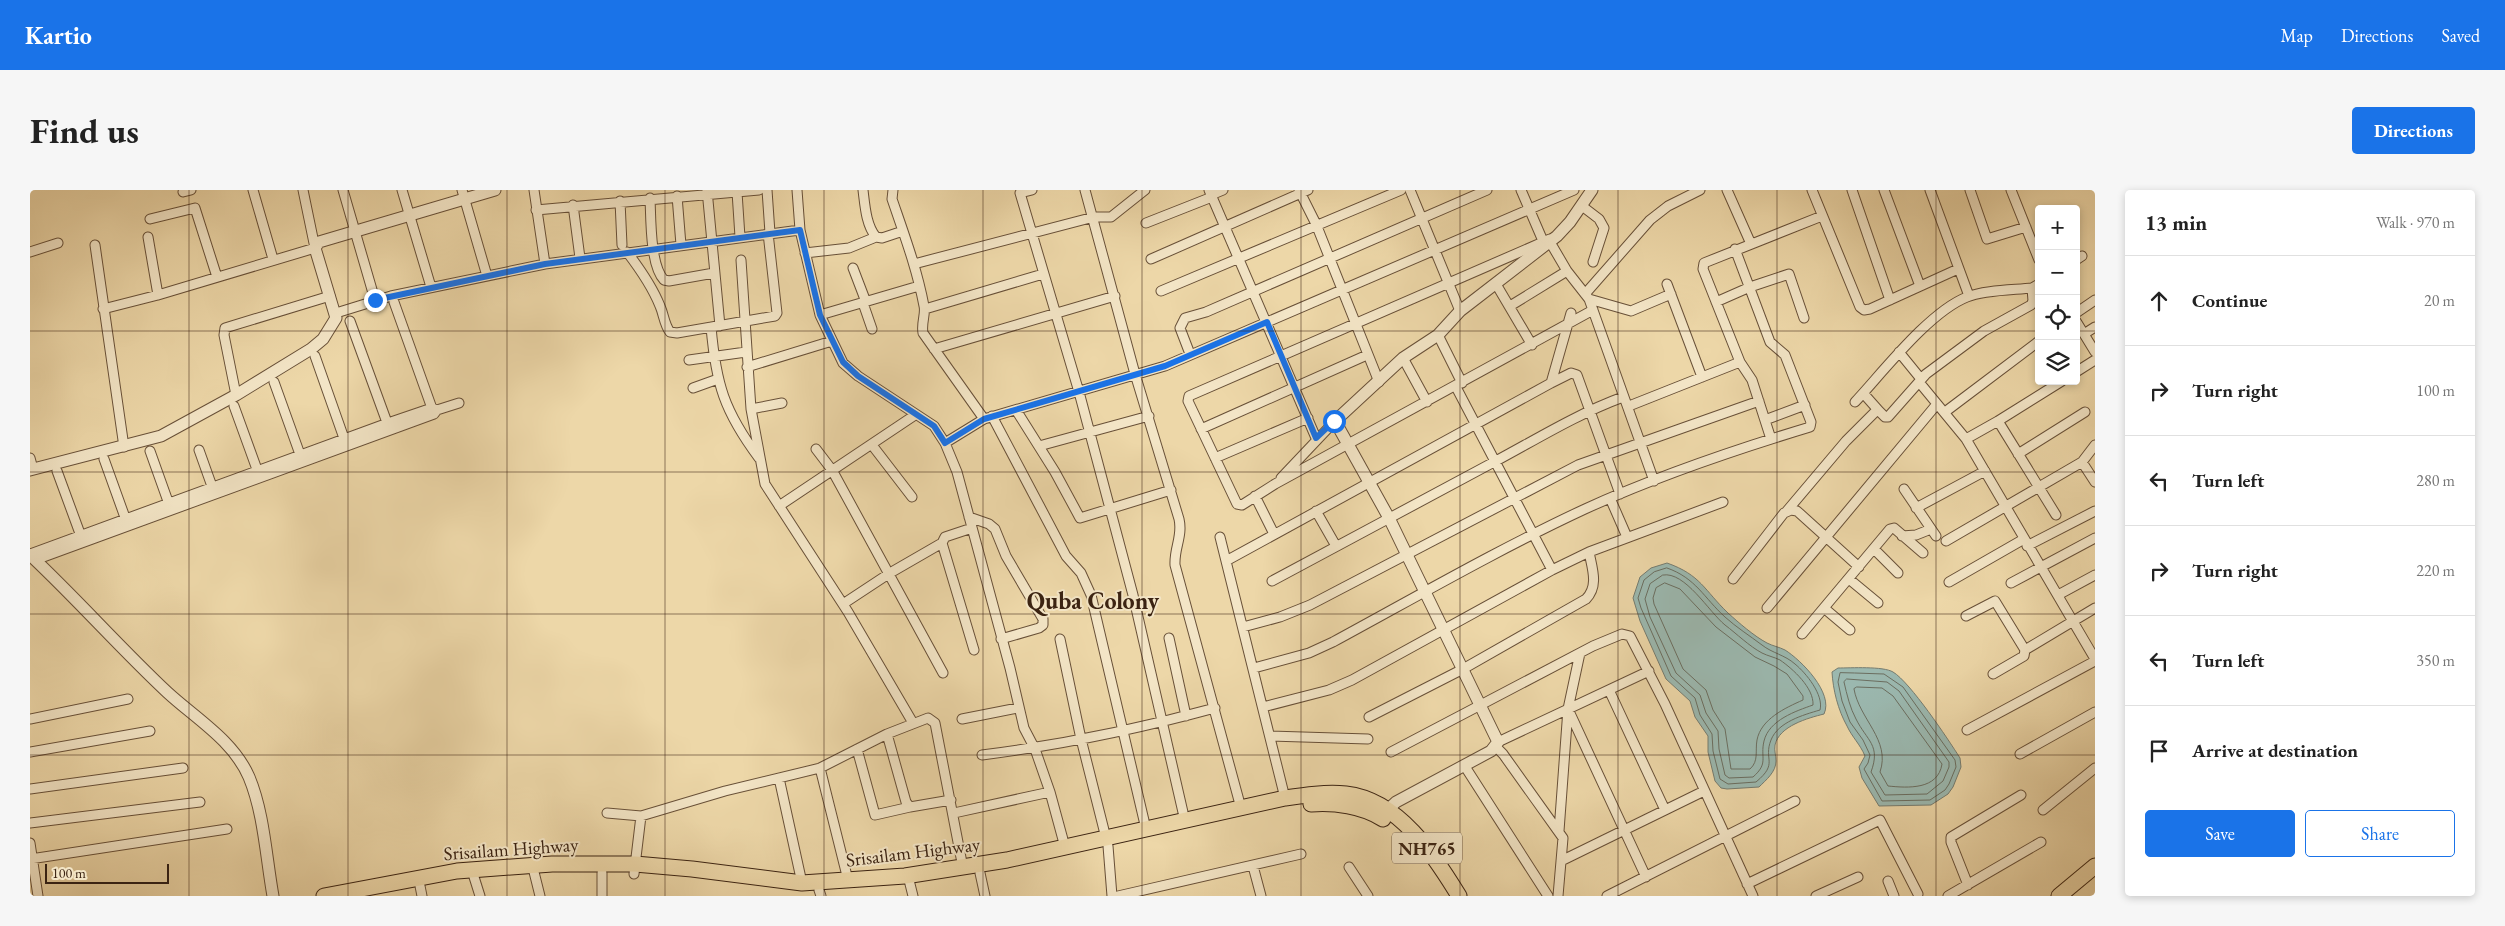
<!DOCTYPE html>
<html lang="en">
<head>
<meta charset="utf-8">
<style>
	:root { --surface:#fff; --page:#f6f6f6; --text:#222; --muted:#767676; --line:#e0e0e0; --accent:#1a73e8 }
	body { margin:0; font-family:"EB Garamond",serif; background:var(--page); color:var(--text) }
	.controls { position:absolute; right:15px; top:15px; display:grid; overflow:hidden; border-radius:5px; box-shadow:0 2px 8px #0003 }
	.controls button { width:45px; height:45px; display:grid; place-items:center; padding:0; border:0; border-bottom:1px solid var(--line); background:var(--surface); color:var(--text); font:25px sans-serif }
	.scale { position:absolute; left:15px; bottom:12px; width:124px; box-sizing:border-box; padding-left:5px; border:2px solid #3b2312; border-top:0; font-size:14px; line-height:18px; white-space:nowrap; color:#3b2312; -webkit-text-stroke:4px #f3e5c6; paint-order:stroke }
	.stop { position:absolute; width:15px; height:15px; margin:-11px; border:4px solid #1a73e8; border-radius:50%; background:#fff }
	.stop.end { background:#1a73e8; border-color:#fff; box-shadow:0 1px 5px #0008 }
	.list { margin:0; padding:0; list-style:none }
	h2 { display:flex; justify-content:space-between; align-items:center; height:65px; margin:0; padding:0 20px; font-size:21px }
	h2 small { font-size:16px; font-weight:400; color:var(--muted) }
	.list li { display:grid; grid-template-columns:32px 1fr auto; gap:15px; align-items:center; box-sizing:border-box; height:90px; padding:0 20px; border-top:1px solid var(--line) }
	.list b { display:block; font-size:19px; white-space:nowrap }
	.list em { font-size:16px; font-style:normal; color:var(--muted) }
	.actions { display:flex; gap:10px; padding:15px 20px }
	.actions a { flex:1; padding:11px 0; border:1px solid var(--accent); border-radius:5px; text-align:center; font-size:18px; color:var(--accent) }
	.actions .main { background:var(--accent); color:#fff }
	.icon { flex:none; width:28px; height:28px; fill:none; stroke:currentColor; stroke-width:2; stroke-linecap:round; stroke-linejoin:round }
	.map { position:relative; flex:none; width:2065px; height:706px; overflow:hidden; border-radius:5px }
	header { display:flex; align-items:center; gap:30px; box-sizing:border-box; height:70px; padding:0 25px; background:var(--accent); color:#fff }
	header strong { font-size:24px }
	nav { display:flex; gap:28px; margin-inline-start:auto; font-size:18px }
	.intro { display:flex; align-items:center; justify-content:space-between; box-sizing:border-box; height:120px; padding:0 30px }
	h1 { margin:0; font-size:35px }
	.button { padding:12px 22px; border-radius:5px; background:var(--accent); color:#fff; font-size:18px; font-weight:700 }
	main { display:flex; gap:30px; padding:0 30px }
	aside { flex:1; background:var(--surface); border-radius:5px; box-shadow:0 2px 8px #0003 }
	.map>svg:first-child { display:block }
	.water { fill:#9bb8af; stroke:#757c70 }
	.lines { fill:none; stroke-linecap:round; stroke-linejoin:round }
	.shore { stroke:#6b6e60; stroke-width:1 }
	.minor-casing { stroke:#685038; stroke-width:11 }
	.tertiary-casing { stroke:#685038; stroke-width:13 }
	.trunk-casing { stroke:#3b2312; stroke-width:17 }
	.minor { stroke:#f3e5c6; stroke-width:9 }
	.tertiary { stroke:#f3e5c6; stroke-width:11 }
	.trunk { stroke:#edd7a8; stroke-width:15 }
	.route { stroke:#1a73e8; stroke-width:6 }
	.grid { fill:none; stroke:#3b2312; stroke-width:1; stroke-opacity:0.55 }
	.labels { text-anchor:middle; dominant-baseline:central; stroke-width:4; stroke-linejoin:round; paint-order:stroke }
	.shield { fill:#f3e5c6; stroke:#725d48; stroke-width:1 }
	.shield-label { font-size:18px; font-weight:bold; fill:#3b2312 }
	.street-label { font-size:19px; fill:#3b2312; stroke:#f3e5c6 }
	.district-label { font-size:24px; font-weight:bold; fill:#3b2312; stroke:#f3e5c6 }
</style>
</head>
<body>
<header>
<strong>Kartio</strong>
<nav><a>Map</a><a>Directions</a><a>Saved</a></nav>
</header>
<div class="intro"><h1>Find us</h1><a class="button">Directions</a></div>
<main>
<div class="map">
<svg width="2065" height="706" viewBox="0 0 2065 706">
	<rect width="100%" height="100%" fill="#edd7a8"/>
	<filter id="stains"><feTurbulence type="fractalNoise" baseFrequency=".004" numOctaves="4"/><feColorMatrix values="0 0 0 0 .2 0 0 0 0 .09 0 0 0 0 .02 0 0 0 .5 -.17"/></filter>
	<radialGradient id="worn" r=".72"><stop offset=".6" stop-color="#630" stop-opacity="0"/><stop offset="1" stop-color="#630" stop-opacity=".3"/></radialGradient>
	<path class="water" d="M1637,373C1671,385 1674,400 1698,423C1709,433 1724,446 1737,453C1743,456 1749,457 1755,460C1771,470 1804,503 1794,524C1778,528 1749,536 1745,555C1744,561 1746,565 1746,571C1746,582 1736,590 1729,597L1697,599L1691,598L1685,591L1678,562V546L1665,527L1660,511L1636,489L1610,431L1603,408L1610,387L1621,378Z
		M1808,478C1821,478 1853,476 1863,482C1880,492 1918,549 1930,568L1931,577L1923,597L1918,604L1901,615L1849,616L1832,588L1829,577L1835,566C1830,554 1822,547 1817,536C1808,520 1803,500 1802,482Z"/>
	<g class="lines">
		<path class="shore" d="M1637,378C1666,388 1674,408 1695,427C1706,437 1720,446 1732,455C1742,463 1755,465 1765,474C1776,483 1794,505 1790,520C1773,525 1748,532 1741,550C1733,570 1749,573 1726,592L1698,594L1690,589L1683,561L1682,544L1670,525L1665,508L1641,486L1611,418L1608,408L1614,390L1624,382Z
			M1633,385C1655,381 1679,422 1695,435C1707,444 1719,456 1732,463C1738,466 1744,467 1750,470C1763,479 1784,498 1783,515C1766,521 1739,530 1734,551C1730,568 1739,573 1723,587L1699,588L1695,585L1689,559L1688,541L1676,523L1670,505L1646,483L1620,427L1615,409L1620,394Z
			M1635,393L1650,399L1686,437L1725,467L1744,476L1757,484L1773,506V510C1755,518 1731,529 1727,550C1725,561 1729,571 1720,579H1701L1695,539L1683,520L1676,500L1653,479L1624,414L1623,408L1626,398Z
			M1825,483L1854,484L1873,497L1925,570L1926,577L1919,594L1915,600L1900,610L1852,611L1834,579L1838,573L1840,565L1833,550L1820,532L1812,511L1808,492L1810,483Z
			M1817,489L1857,492L1869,501L1919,572V577L1913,591L1897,604L1855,605L1841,582C1851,555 1837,551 1826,529C1820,518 1817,505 1814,492Z
			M1827,497L1852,498L1863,506L1912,574C1908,600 1878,598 1858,596L1850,582C1861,550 1829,529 1824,499Z"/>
		<g class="minor-casing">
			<path id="minor" d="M223,0L243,69
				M313,0L345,110
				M372,0L401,97
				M432,0L457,86
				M504,0L515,74
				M677,0L690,136
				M737,0L740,43
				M767,0L770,40L790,125L813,173L828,186L904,236L915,253L927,282L980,478L994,538L1005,559L1020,602L1035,657
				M833,0C835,16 836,35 846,47L852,48L873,41
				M863,0L862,9C874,44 887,79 894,116C896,124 891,133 893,143L954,229
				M1002,0L990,3L1049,202L1103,405L1155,631
				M1055,0L1105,184L1149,329C1153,346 1144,358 1145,375L1211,618
				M1179,0L1286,248
				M1269,0L1286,34L1349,192
				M1380,0L1430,121
				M1491,0L1513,51
				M1697,0L1721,54
				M1782,0L1830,117L1834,120L1840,119L1928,79
				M1822,0L1860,110
				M1854,0L1890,96
				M1900,0L1939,106
				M1940,0L1957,49L1996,37
				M1981,0L2009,70
				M153,2L161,0
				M707,2L710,47
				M1181,5L1193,0
				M647,6L651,55
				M620,8C621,29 620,75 634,90L639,91L684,83
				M590,11L592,55
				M543,15L550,68
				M1552,16L1569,29L1574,38L1563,72
				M506,20L729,0
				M120,29L165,18L187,87
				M1116,33L1182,7
				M118,47L128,105
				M1520,49L1159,206L1158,211L1207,314L1212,315L1245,294L1563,120
				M1520,52L1537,81L1559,109L1624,291
				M65,55L94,257
				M0,62L28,53
				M597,62C610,79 622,96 630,116C634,125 634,134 640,142L647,143L745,126L747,123L738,43
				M775,63L819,58L846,47
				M1121,69L1278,0
				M711,70L721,219L735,294L818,422L883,533
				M2046,70L2052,66
				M884,74L1064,27H1081L1115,0
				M823,78L836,112
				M1466,94L1502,155
				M1637,94L1672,187
				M1131,101L1371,0
				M1555,104L1620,30L1638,16L1670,0
				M1559,109L1601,121L1641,104
				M364,112L404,224
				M1686,112L1720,97L1759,84L1774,128
				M833,113L842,139
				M1480,116L1537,81
				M73,119L128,105L285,58L273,0
				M895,119L1013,84
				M306,123L361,106L515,74L770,40
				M2046,123L2065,110
				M790,125L889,96
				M320,131L359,238
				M2046,131L2065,162
				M681,137C686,194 694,221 729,268
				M2054,144L2065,137
				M1408,145L1432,193
				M904,159L1085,106
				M1869,162L1891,189
				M1160,164L1150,138L1155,128L1176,122L1457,0
				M285,166L316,254
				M1373,168L1397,212
				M659,170L716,162
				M717,177L802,151
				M2046,182L2065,170
				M244,192L272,270
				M1889,192L1936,249L2065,469
				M1521,193L1541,183L1547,185L1590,304
				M1426,197L1522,380
				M663,198L688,189
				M1833,203L1849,221
				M206,205L194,145L195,138L300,106
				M1825,212C1853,182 1899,122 1937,107C1954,100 1983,100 2002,98L2009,94
				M204,216L229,285
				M1599,216L1710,172
				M721,219L752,213
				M986,220L1025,282L1050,328L1141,300
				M1915,222L2009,151
				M962,226L1036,366L1051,383L1061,405L1116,639
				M1735,230L1775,215
				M1171,239L1337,165
				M1741,249L1722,190L1710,172L1673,79L1674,73L1792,26
				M1936,249L1968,231
				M915,253L954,229L1135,176L1544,0
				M842,255L882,307
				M1009,256L1119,226
				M786,259L802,280L913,483
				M169,260L184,302
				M120,261L140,317
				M1988,264L2055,222
				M0,268L3,279
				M1185,268L1278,228
				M74,269L97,333
				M2052,272L2065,292
				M27,281L52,349
				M1251,288L1305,231
				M1874,299L1906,346
				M1225,306L1244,344
				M1580,308L1597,347
				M749,316L885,225
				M1886,318L1955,281
				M1286,321L1306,356
				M1756,322L1816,251L1845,222L1849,221L1855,227H1858L1896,184L1954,141L2001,115L2003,111L2002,98
				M2026,325L1968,231L2032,191
				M939,327L959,334L965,339L976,366L1013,429V435L1009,438L971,449
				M942,338L915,347L912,353L944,460
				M1872,346L1886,345L1901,339
				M1190,347L1255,608
				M1916,351L2052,272L2065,255
				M1997,356L2065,321
				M1844,359L1868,383
				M0,364L358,233L402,218L407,220L429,213
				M5,370L404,224L407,220
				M1196,371L1521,193L1541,123
				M1703,389L1754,323L1761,320L1767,321L1829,377
				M1819,389L1848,413
				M1242,391C1316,351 1390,312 1464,272C1507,249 1547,224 1593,207
				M1919,392L1994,349
				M1981,393L2065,348
				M2028,405L2065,385
				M813,414L860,383L912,353
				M1737,418L1907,214
				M1794,418L1820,440
				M1936,426L1965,411L1995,460
				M1213,437L1250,427L1280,415L1548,275L1729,211
				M1772,444L1860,339L1864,338L1893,363
				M1139,448L1156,526
				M1030,449L1051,549L1076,648
				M1224,478L1279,463L1303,452C1386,407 1469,359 1555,319C1627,286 1704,260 1780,237L1781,232L1755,165L1740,152L1705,59
				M1963,484L1994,466L1995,460L2065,418
				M1579,500L1635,620
				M1233,517L1299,500L1322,490L1522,380L1559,362L1693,312
				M1538,519L1616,687
				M1339,527L1433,479L1556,409C1569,396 1562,378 1559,362
				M0,529L98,509
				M932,529L988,518
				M1937,540L2065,471
				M857,544L876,612L880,617L921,610
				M1240,546L1338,549
				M1468,552L1619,481
				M1466,557L1473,564L1533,648L1528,706
				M827,559L845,625L880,617
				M0,562L120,541
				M1361,562L1563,456L1592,444L1600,446L1635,514L1723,706
				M1990,564L2065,522
				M952,565C1031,555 1108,539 1185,518
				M1434,575L1518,706
				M790,578L818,690
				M749,588L772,693
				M0,599L153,578
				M2013,620L2065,578
				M577,623L611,626L695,601L790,578L857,544L898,528L905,533L933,678
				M924,623L1020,602
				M0,633L170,612
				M1529,641L1538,519L1550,463
				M0,653L8,706
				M1078,656L1082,706
				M0,669L197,639
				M1531,671L1674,601
				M1223,676L1231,706
				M1319,677L1338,706
				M504,682L510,706
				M572,683V706
				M950,683L955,706
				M604,684L611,626
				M878,686L883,706
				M444,687L450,706
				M1858,691L1864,706
				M1717,694L1850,630L1888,704
				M1938,695L1921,652V647L1991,605
				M390,696L392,706
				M789,700L791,706
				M1088,706L1271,664
				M1577,706L1765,611
				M1786,706L1828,687
				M1918,706L2011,652"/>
		</g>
		<g class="tertiary-casing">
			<path id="tertiary" d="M0,280L131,246L206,205L281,159L293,149L306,128L285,58L289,52L465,0
				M0,365C47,409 90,458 137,502C165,528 203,550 219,587C234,623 236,667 243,706
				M1353,624L1366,612L1461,561L1468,552L1359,328L1305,231L1373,168L1408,145L1430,121L1527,46L1540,32L1562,0"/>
		</g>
		<g class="trunk-casing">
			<path id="trunk" d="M1281,614C1304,612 1333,616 1353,629
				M294,706L427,681L522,674H605L662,679L772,693L875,686L977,670L1255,608C1275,605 1296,602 1316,604C1369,610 1404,665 1429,706
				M2029,706L2065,676"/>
		</g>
		<use href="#minor" class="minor"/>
		<use href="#tertiary" class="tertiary"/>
		<use href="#trunk" class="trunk"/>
	</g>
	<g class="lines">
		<path class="route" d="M345,110L515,74L770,40L790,125L813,172L828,186L904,236L915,253L954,229L1135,176L1237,132L1286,248L1304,231"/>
	</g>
	<path class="grid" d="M159,0V706M318,0V706M477,0V706M635,0V706M794,0V706M953,0V706M1112,0V706M1271,0V706M1430,0V706M1588,0V706M1747,0V706M1906,0V706M0,141H2009M2046,141H2065M0,282H2065M0,424H2065M0,565H2065"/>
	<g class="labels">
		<rect class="shield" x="1362" y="642.5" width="70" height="31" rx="4"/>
		<g class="shield-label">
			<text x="1397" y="658">NH765</text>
		</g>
		<g class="street-label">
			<text transform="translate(481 659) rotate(-4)">Srisailam Highway</text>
			<text transform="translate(883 662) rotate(-7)">Srisailam Highway</text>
		</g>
		<g class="district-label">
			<text x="1063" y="410">Quba Colony</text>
		</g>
	</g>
	<rect width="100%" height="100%" filter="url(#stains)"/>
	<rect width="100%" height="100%" fill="url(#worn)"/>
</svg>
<div class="controls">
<button>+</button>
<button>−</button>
<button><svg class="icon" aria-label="locate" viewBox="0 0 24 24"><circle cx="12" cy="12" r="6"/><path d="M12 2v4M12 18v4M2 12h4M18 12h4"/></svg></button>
<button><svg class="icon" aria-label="layers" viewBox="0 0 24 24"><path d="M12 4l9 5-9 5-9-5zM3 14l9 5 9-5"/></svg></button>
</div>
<div class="scale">100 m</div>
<div class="stop" style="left:1304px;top:231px"></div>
<div class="stop end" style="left:345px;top:110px"></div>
</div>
<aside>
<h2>13 min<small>Walk · 970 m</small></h2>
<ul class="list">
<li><svg class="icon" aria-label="ahead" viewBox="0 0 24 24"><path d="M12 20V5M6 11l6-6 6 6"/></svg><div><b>Continue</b></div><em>20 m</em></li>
<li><svg class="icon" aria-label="right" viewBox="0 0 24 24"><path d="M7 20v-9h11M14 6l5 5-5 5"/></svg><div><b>Turn right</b></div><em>100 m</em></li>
<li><svg class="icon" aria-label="left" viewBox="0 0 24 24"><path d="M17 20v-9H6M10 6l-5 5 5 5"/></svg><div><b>Turn left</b></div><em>280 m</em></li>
<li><svg class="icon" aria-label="right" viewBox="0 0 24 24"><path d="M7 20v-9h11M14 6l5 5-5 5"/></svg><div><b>Turn right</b></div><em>220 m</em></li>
<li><svg class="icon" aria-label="left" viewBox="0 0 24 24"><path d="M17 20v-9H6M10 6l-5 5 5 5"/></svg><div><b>Turn left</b></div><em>350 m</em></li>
<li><svg class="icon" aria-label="arrive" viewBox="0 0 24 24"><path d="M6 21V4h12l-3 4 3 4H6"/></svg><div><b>Arrive at destination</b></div></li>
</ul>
<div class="actions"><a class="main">Save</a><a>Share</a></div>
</aside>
</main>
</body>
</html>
